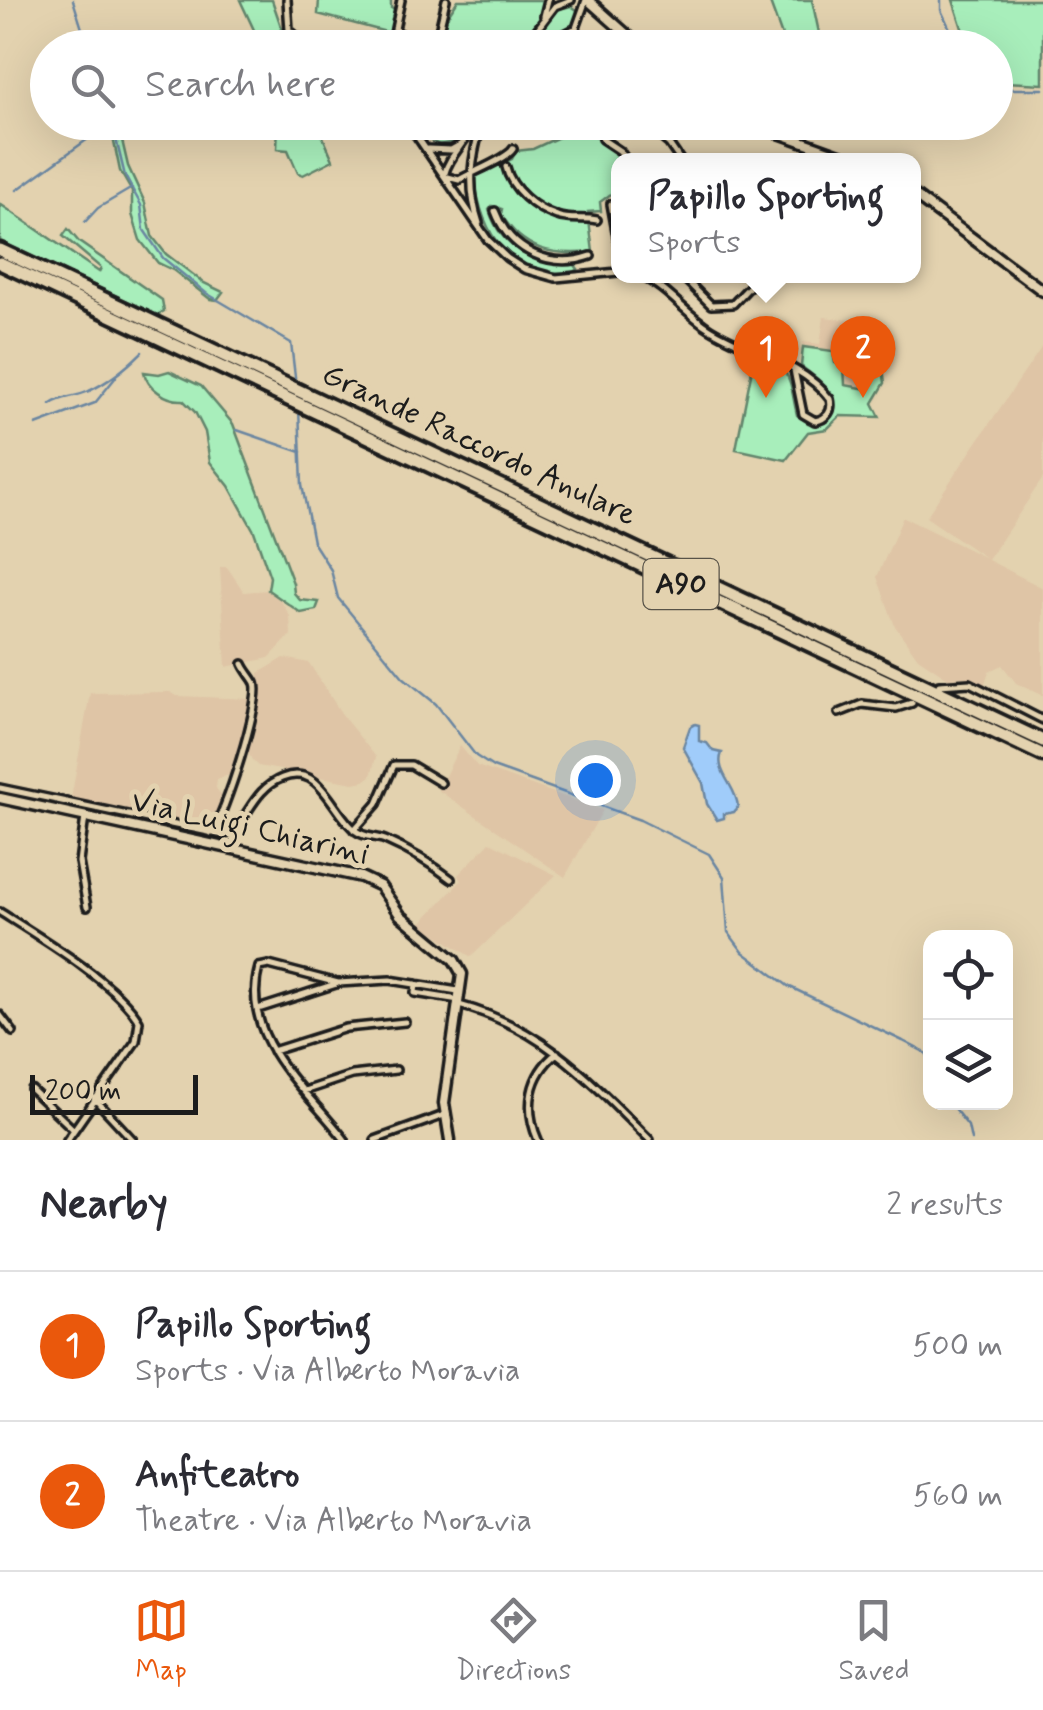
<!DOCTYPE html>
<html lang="en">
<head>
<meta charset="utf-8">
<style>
	:root { --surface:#fff; --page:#f7f7f7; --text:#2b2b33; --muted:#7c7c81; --line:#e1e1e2; --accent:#ea580c }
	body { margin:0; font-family:Mynerve,sans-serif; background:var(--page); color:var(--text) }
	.controls { position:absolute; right:30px; bottom:30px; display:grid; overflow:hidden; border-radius:20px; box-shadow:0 10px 40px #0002 }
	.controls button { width:90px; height:90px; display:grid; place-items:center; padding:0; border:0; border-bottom:2px solid var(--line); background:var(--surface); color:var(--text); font:50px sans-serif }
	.scale { position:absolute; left:30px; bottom:25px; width:168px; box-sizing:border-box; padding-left:10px; border:5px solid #1c1c1c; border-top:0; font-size:28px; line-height:35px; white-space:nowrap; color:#1c1c1c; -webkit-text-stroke:8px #e3d2af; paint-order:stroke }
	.you { position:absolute; left:595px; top:780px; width:35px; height:35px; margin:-25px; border:8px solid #fff; border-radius:50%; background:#1a73e8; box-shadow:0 0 0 15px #1a73e833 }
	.badge { display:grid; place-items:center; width:65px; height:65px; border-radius:50%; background:var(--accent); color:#fff; font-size:32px; font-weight:700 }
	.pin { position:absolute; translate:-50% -82px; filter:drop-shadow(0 2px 5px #0008) }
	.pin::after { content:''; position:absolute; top:52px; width:35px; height:30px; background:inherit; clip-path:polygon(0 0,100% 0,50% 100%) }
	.popup { position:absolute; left:611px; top:153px; width:310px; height:130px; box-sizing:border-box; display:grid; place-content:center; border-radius:20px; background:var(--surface); filter:drop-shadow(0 2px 8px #0005); font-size:32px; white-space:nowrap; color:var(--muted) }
	.popup b { font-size:38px; color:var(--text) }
	.popup::after { content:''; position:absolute; left:50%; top:100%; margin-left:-20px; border:20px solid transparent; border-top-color:var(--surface) }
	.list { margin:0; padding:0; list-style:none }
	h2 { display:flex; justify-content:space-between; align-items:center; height:130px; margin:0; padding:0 40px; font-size:42px }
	h2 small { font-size:32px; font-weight:400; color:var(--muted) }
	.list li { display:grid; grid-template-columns:65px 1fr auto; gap:30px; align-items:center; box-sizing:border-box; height:150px; padding:0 40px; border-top:2px solid var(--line) }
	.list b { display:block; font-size:38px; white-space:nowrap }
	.list p { margin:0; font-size:32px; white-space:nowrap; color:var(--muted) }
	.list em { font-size:32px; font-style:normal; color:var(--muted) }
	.icon { flex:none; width:55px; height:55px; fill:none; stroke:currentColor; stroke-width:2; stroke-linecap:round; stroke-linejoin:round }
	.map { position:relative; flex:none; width:1043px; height:1140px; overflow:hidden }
	.search { position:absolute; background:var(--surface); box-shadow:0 10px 40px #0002; left:30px; right:30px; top:30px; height:110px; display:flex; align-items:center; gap:25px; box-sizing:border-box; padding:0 35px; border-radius:55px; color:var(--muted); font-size:38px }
	.sheet { height:430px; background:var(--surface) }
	nav { display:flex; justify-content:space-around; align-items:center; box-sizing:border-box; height:140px; border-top:2px solid var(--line); background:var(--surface); font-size:28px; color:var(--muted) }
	nav a { display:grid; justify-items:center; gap:5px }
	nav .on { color:var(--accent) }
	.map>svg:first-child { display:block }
	.built { fill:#dfc5a6 }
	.green { fill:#a8eebb; stroke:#62856c; stroke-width:2.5 }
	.water { fill:#a0ccfa; stroke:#6b86a1; stroke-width:2.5 }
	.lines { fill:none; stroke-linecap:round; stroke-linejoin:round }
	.stream { stroke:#6b86a1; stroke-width:2.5 }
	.minor-casing { stroke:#1c1c1c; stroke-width:12 }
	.tertiary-casing { stroke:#1c1c1c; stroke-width:15 }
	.motorway-casing { stroke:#1c1c1c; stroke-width:19 }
	.minor { stroke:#e3d2af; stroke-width:5 }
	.tertiary { stroke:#e3d2af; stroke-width:8 }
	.motorway { stroke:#e3d2af; stroke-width:11 }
	.labels { text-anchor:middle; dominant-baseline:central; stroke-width:10; stroke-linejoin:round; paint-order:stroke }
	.shield { fill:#e3d2af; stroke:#585348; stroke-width:2.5 }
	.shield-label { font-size:30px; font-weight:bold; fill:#1c1c1c }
	.street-label { font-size:32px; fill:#1c1c1c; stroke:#e3d2af }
</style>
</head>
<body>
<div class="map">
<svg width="1043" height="1140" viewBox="0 0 1043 1140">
	<rect width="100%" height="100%" fill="#e3d2af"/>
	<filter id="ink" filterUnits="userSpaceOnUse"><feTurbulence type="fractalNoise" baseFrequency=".01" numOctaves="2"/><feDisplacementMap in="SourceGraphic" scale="20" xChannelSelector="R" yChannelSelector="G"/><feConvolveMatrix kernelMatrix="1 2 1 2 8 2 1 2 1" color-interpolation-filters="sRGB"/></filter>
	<g filter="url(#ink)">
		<path class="built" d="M824,317L877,323L885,383L878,399L844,403L801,366L803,342L820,344Z
			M1043,345V478L988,560L1043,588V696L1016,683L1002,665L989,671L984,686L966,677L948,678L918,658L895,626L877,577L903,517L986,558L926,517Z
			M220,567H227L244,592L268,590L281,601L290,616L291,635L269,658L226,667Z
			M284,658L309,663L345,719L376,757L371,776L364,781L354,783L258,766L252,760L245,747L257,710L259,673Z
			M170,692L177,696L251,699L232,774L217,779L216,788L221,795L214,821L206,825H187L120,807L71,799L90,693Z
			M460,746L477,766L603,810L565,877L438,790Z
			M490,842L556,875L471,957L420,924L461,881L458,875Z"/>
		<path class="green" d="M240,0H272L283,32L296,47H262Z
			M319,0H391V8L395,10L390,33L318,14Z
			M458,0H547L539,26L521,47L439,48L446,18Z
			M769,0H812L822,47H786Z
			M953,0H1043V84L1005,82L996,73V48L968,47Z
			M571,6L577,10V23L529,48L559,9Z
			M110,123H118L128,166L145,203L152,236L166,254L204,283L223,292L217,300L210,299L173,270L158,263L140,240L132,214V192L120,171Z
			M278,123H317L333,160L303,175L298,173L288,150L277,149Z
			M422,123H473L464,140L439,145L425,137Z
			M589,123L594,136L618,153L615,165L618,168V209L615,191L600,202L601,211L588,212L593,252C553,256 523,251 501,214L502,209L492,206L489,210C501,249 535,266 574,264L578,269L575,272C508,279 481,234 474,175L512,159L516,151L533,149Z
			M0,204L99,272L101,268L63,236L68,229L79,242L162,300L164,311L157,315L0,241Z
			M870,322L877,323L885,383L873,403L880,417L840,416L827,429L808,432L786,460L736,449L755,354C795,371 788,377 797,415L808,423H821L831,415C839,390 818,380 801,366L803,347L833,351L835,363L844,365L845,385L867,389L873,345L868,344Z
			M169,371L201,386L233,424L293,583L294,593L300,600L319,602L316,610L301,613L268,590L270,577L254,531L229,486L210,462L205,432L195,412L183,400C167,401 147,388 144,372L159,374Z"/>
		<path class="water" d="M695,724L699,725V741L707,743L713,751L722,753C714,771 737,787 738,807L734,812L724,814V818L717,820L707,804L703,783L683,747L690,727Z"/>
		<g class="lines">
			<path class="stream" d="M73,0L88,48
				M941,0V10L959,48
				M996,83L1014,89H1043
				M112,122L125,176L141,205L144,230L163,258L206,293L291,343L296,385
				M17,190L106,126
				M85,222L98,208L132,188
				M51,404C62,396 75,398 89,391C109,382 126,368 142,352
				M299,408L302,485L313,542L331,570L338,598L403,677L436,704L476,756L493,767L640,820L709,854L724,877L728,932L743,952L788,986L903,1041L926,1053L930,1059
				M36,425L95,403L116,377
				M237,430L301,452
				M949,1102L968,1126L971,1140"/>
			<g class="minor-casing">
				<path id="minor" d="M287,0L289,30L301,40L324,48
					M544,16L548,0
					M396,30L413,48
					M561,36L576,28L586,0
					M551,42L574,35L632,40
					M391,48L401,0
					M422,48L434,41
					M435,48L446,0
					M523,48L555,6L571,0
					M407,122L488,240L507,258L524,269L556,278L618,272
					M613,122L602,139L620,151L626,160
					M643,122L669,144L680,160
					M428,149L451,150L460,145
					M506,167C511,189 535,209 557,216C570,221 584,217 597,220
					M445,173C449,155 468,141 474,122
					M448,177L459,180C472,172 507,159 513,149
					M611,204L618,242
					M495,211C510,251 550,270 591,256
					M479,223C467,188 471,158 482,122
					M641,276C667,288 685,313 709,328C748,353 800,360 830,399C833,411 827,419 815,421L803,414L794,370
					M682,276L711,305L733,304L752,284L749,276
					M939,685L970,683L1043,720
					M839,713L862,704L896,708L912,703
					M0,788L223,835C248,827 249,791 282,778C321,762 332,813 356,831C365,838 375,836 385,840C408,850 432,864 451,879
					M85,817L79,862L87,907
					M354,830L377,804L394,765H411L441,783
					M211,833C224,818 262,699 255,683C252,677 246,671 243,664
					M0,912C38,936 117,983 139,1021L136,1041L67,1140
					M416,984L415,993L459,1000
					M459,1005C542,1027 591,1081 650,1140
					M258,1009L336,984
					M0,1015L13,1032
					M273,1051L346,1028L405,1022
					M31,1089L74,1130
					M304,1091L352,1075L396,1070
					M94,1098L133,1140
					M345,1140C307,1090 239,1039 259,967L269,965L338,983L390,980L458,991
					M375,1140L444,1115
					M538,1140C524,1108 529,1075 557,1053"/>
			</g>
			<g class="tertiary-casing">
				<path id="tertiary" d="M588,0L642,48
					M748,122L854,160
					M914,195L1043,291
					M0,798L361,877L380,886L400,915L454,960L462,974L444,1103L450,1140"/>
			</g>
			<g class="motorway-casing">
				<path id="motorway" d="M0,250L1043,741
					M0,263L1043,755"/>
			</g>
			<use href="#minor" class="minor"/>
			<use href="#tertiary" class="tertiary"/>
			<use href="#motorway" class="motorway"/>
		</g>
	</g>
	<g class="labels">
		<rect class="shield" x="643.5" y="559" width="75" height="50" rx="8"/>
		<g class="shield-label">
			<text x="681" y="584">A90</text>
		</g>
		<g class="street-label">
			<text transform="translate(479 445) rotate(25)">Grande Raccordo Anulare</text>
			<text transform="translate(250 828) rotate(13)">Via Luigi Chiarini</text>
		</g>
	</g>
</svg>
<div class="controls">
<button><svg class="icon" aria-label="locate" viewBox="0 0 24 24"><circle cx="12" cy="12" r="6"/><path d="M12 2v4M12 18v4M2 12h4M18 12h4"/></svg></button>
<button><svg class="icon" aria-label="layers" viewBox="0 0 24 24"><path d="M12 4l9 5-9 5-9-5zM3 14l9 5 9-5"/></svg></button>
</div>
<div class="scale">200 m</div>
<div class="you"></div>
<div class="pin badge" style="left:766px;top:398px">1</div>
<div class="popup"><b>Papillo Sporting</b>Sports</div>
<div class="pin badge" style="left:863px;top:398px">2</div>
<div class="search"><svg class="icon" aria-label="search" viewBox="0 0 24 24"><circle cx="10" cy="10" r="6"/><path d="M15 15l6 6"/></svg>Search here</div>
</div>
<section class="sheet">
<h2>Nearby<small>2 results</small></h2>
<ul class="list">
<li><span class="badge">1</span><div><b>Papillo Sporting</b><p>Sports · Via Alberto Moravia</p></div><em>500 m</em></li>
<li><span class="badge">2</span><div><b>Anfiteatro</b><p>Theatre · Via Alberto Moravia</p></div><em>560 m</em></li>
</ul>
</section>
<nav>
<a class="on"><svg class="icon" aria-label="map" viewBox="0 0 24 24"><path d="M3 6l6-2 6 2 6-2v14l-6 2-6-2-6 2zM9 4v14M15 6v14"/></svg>Map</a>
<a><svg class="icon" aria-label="directions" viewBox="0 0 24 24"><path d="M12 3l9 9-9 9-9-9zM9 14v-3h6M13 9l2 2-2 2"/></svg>Directions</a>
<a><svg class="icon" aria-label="saved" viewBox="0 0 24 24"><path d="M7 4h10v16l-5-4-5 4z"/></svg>Saved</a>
</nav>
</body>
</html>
